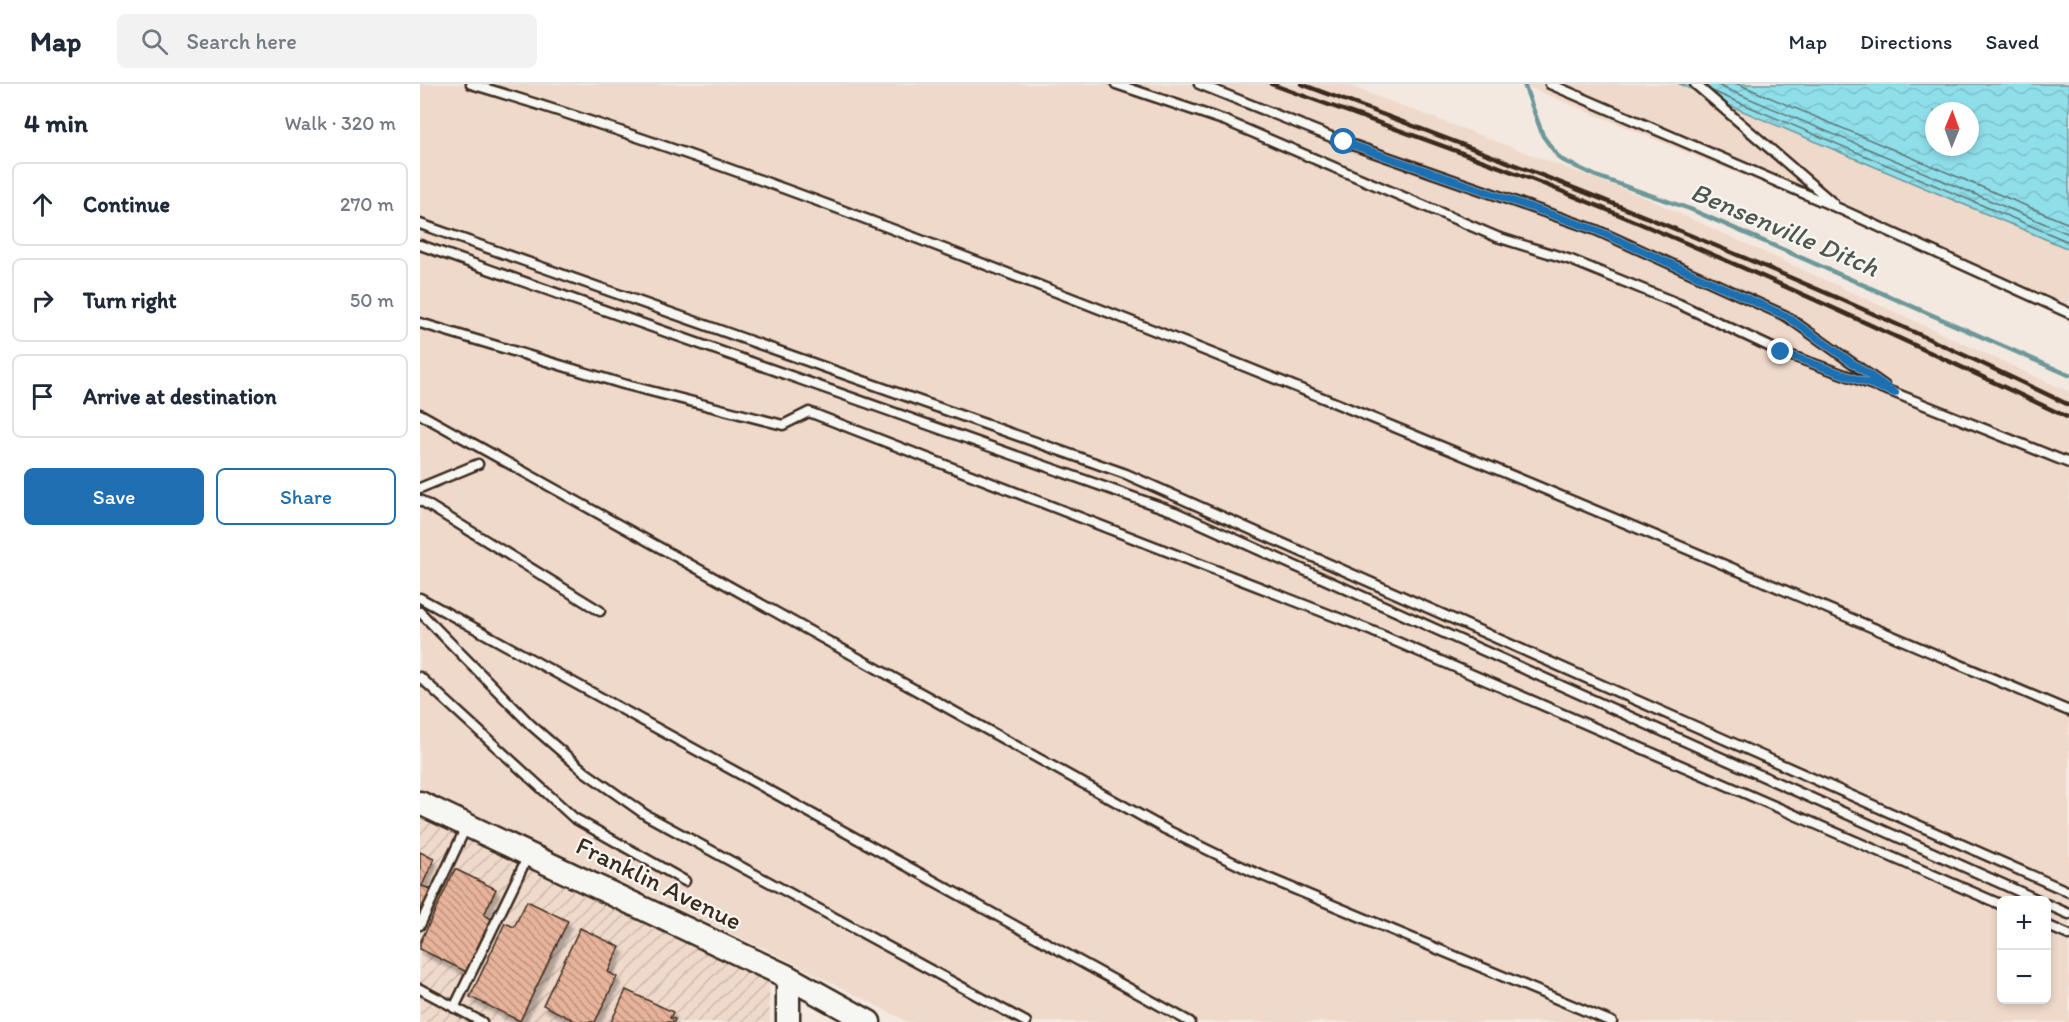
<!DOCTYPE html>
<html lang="en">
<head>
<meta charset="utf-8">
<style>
	:root { --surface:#fff; --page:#f2f2f3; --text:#1f2937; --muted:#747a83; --line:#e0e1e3; --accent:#1f6fb2 }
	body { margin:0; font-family:Itim,sans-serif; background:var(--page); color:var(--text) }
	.controls { position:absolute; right:18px; bottom:18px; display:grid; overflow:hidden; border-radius:9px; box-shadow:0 3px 9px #0003 }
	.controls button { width:54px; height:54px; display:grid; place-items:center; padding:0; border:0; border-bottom:2px solid var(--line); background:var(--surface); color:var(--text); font:30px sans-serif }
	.compass { position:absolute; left:1505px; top:18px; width:54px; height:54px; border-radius:50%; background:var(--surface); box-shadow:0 3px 9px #0003; rotate:1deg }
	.stop { position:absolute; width:18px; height:18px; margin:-14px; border:4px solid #1f6fb2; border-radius:50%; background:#fff }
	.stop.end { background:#1f6fb2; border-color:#fff; box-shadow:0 2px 6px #0008 }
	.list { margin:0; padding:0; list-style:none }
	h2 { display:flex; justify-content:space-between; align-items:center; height:78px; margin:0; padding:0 24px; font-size:26px }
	h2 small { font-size:20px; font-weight:400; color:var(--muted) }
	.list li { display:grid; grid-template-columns:39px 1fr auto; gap:18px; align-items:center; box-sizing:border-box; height:84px; margin:0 12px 12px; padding:0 12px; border:2px solid var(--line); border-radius:9px }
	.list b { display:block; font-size:22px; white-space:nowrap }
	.list em { font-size:20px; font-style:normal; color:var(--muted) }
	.actions { display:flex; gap:12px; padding:18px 24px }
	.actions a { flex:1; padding:14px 0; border:2px solid var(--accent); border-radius:9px; text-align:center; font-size:21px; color:var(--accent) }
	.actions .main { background:var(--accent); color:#fff }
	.icon { flex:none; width:33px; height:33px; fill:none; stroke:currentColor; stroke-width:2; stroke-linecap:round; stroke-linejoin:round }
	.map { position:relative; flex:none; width:1649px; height:938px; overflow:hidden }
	header { display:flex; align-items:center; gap:36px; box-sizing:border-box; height:84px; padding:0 30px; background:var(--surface); border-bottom:2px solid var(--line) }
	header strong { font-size:28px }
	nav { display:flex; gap:33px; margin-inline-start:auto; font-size:21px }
	.search { width:420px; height:54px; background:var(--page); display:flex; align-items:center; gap:15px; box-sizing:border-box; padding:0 21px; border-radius:9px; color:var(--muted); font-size:22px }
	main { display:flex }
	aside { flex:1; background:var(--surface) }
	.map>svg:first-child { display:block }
	.built { fill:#efd9cb; fill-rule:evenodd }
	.industrial { fill:url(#industrial-furrows) }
	.water { fill:url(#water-waves); stroke:#6d9799; stroke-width:1.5; fill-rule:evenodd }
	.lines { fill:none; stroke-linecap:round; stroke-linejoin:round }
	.shore { stroke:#5d7270; stroke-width:1.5 }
	.stream { stroke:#6d9799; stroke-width:4.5 }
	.building { fill:url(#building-back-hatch); stroke:#3b2a1e; stroke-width:1.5; filter:url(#shadow) }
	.lane-casing { stroke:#3b2a1e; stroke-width:13 }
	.secondary-casing { stroke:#3b2a1e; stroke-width:27 }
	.lane { stroke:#f6f6f2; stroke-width:8 }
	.secondary { stroke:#f6f6f2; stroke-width:22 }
	.rail { stroke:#3b2a1e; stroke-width:4.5 }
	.route { stroke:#1f6fb2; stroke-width:8 }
	.labels { text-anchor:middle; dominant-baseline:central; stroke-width:4.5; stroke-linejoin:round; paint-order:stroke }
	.street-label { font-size:26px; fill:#3b2a1e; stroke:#f6f6f2 }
	.water-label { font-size:27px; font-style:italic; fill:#505751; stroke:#f6f6f2 }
</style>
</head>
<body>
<header>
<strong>Map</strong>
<div class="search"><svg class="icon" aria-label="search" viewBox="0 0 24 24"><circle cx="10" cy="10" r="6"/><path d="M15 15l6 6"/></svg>Search here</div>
<nav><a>Map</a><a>Directions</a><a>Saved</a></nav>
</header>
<main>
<aside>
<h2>4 min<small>Walk · 320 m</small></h2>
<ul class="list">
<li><svg class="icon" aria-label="ahead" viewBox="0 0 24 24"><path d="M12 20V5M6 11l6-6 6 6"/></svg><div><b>Continue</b></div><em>270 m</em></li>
<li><svg class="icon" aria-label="right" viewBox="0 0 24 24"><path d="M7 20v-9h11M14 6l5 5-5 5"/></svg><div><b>Turn right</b></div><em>50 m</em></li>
<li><svg class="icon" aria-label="arrive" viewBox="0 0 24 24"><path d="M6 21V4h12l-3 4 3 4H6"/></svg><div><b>Arrive at destination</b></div></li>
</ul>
<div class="actions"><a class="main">Save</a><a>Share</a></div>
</aside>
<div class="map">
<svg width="1649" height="938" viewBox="0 0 1649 938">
	<defs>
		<pattern id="industrial-furrows" width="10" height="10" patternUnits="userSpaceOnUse" patternTransform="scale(1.5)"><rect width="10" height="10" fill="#efd9cb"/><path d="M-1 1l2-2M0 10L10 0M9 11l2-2" fill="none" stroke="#cebaae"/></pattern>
		<pattern id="water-waves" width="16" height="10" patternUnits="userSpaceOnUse" patternTransform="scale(1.5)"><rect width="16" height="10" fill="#8fdfeb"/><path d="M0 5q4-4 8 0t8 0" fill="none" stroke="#7cc0c9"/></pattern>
		<pattern id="building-back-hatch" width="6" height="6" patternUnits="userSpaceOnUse" patternTransform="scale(1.5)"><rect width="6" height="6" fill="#e7b39a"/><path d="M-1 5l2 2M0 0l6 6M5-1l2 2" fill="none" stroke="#bc927d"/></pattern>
		<filter id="shadow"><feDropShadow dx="3.5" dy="6" stdDeviation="1.5" flood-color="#0004"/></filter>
	</defs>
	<rect width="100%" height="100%" fill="#f3e9e0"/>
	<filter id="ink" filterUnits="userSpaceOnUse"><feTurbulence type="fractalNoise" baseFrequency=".0167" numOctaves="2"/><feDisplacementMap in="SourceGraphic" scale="12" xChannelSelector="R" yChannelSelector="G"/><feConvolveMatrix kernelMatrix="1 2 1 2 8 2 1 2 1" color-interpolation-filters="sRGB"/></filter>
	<g filter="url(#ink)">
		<path class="built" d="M0,0H924L1226,114L1649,308V938H488L364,874L0,705ZM1582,816H1626V916H1582Z
			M1101,0H1649V237L1423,133ZM1514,27H1550V63H1514Z"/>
		<path class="industrial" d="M0,734L349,895L350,938H0Z"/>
		<path class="water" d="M1259,0H1649V165ZM1514,27H1550V63H1514Z"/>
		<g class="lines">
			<path class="shore" d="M1295,0L1649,150
				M1318,0L1649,140
				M1292,7L1649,158"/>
			<path class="stream" d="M1104,0L1123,52L1140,75L1176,92L1270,125L1649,291"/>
		</g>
		<path class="building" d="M0,768L14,775L2,802L13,806L0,831Z
			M35,785L76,805L64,831L72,835L47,888L0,865V859Z
			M107,817L148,837L100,937L50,913L85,839L94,843Z
			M160,844L200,863L188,888L197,893L175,938H157L123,921Z
			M206,906L253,928L250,934L255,935L254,938H191Z"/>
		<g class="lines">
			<g class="lane-casing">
				<path id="lane" d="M51,0C250,59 443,133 636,208C977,340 1312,484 1649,627
					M696,0L806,37L1077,153L1151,176L1259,220L1361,268L1475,309L1649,379
					M779,0L924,58L1176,146L1366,232L1465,302
					M1130,0L1420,125L1649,229
					M1275,0L1413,119
					M0,140L706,390L1649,808
					M0,161L755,428L1618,816
					M0,239L203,300L363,341L389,328L952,547L1582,821
					M0,330L745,745L829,786L1192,938
					M0,404L58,380
					M0,416L180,527
					M0,514L770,938
					M0,528L111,641L165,688L226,731L606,938
					M0,593L154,734L265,797
					M1626,820L1649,830
					M0,841L47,741
					M1626,841L1649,851
					M0,905L62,938
					M34,924L108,772"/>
			</g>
			<g class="secondary-casing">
				<path id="secondary" d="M0,719L368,893L449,938
					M368,938V893"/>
			</g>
			<use href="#lane" class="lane"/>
			<use href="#secondary" class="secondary"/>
			<path class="rail" d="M851,0C946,35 1042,67 1136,105C1310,175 1480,253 1649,334
				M881,0C1142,96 1399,199 1649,321"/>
		</g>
	</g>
	<g class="lines" filter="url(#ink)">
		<path class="route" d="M924,58L1176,146L1366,232L1475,309L1361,268"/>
	</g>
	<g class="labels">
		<g class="street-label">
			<text transform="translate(239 799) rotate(26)">Franklin Avenue</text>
		</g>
		<g class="water-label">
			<text transform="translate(1365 145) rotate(23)">Bensenville Ditch</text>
		</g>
	</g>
</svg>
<div class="controls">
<button>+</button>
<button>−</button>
</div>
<svg class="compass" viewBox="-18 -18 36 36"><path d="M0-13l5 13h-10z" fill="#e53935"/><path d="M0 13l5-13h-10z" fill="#747a83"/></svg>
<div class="stop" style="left:924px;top:58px"></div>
<div class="stop end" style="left:1361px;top:268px"></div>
</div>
</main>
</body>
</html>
